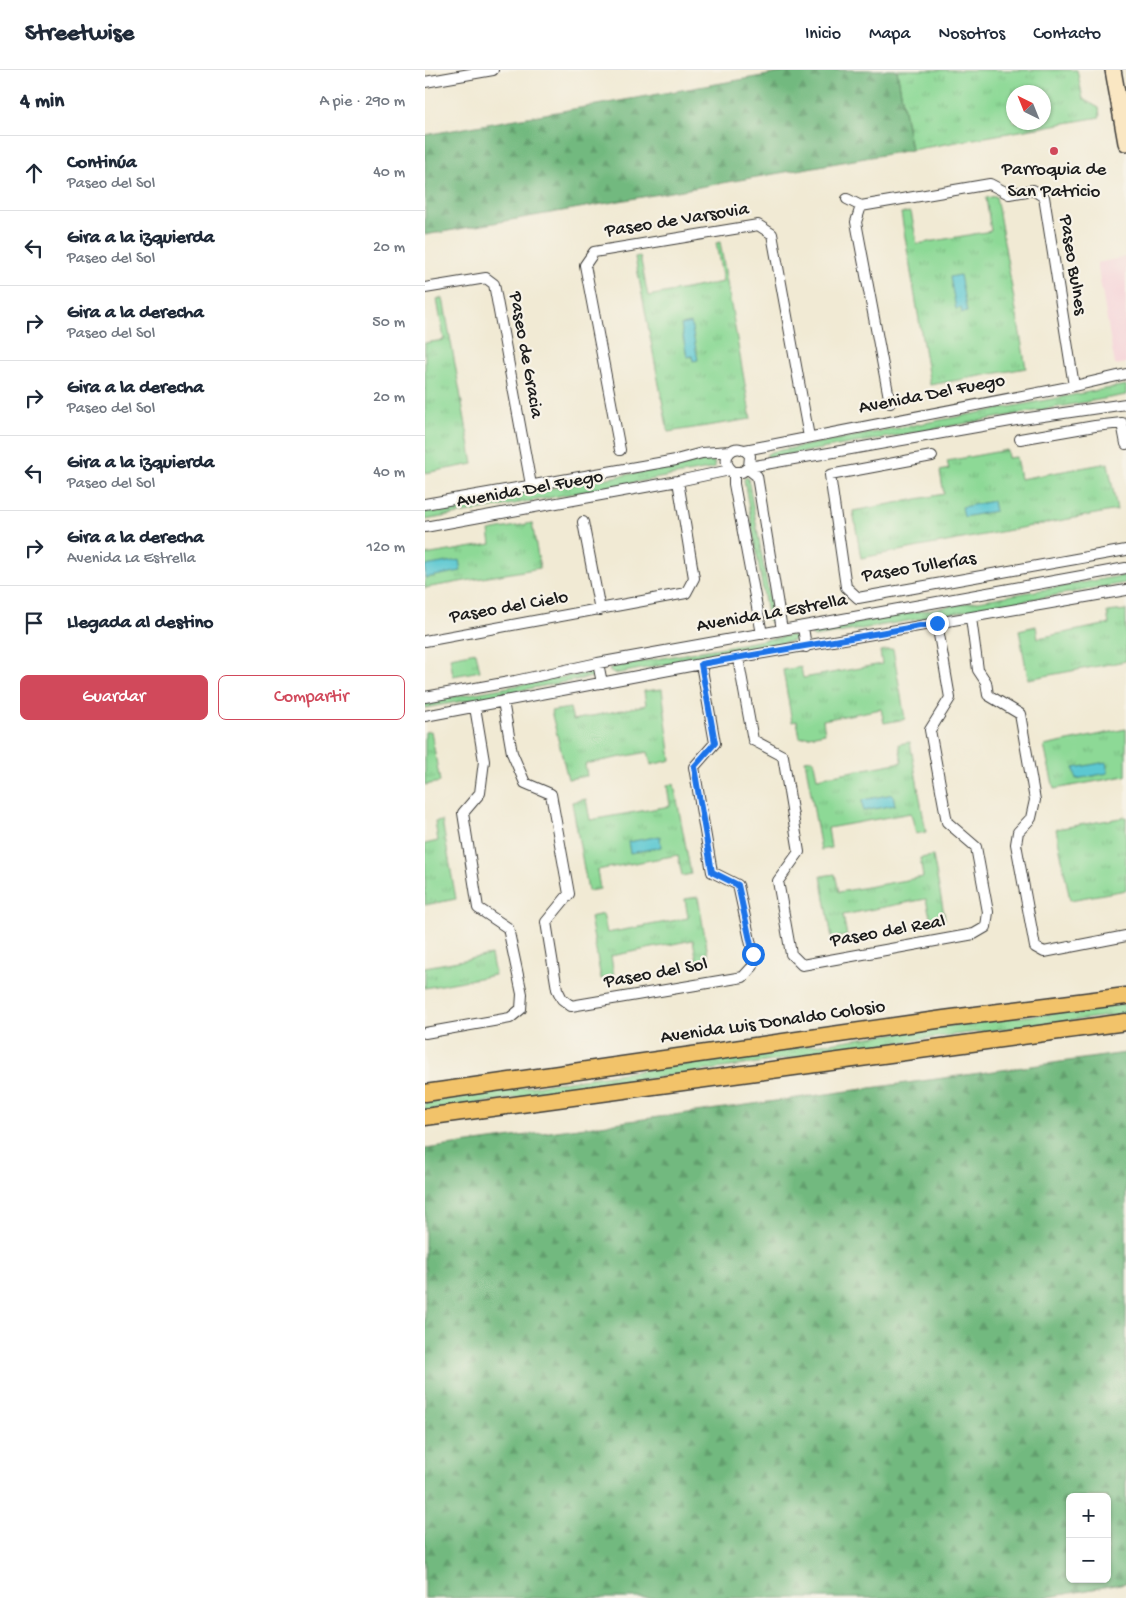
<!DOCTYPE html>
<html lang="es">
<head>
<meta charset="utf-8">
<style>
	:root { --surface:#fff; --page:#f2f2f3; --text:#1f2937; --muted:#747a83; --line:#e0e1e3; --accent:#d1495b }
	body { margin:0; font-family:"Gochi Hand",sans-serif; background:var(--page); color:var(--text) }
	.controls { position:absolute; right:15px; bottom:15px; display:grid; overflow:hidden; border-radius:8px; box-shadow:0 1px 4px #0004 }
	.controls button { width:45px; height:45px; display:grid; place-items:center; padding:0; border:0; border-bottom:1px solid var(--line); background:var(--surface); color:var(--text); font:25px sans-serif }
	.compass { position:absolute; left:581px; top:15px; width:45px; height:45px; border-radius:50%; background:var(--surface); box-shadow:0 1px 4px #0004; rotate:317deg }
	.stop { position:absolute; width:15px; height:15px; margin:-11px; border:4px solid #1a73e8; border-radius:50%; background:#fff }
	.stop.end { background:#1a73e8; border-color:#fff; box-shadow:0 1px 5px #0008 }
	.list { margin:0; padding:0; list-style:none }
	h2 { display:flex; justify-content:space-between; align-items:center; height:65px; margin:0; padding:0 20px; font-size:21px }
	h2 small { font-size:16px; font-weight:400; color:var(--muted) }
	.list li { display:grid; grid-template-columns:32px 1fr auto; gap:15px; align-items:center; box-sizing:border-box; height:75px; padding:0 20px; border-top:1px solid var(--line) }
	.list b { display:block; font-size:19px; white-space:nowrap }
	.list p { margin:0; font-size:16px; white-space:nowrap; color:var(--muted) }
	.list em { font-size:16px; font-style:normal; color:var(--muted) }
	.actions { display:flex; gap:10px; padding:15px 20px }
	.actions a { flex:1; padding:11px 0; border:1px solid var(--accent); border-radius:8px; text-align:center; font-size:18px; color:var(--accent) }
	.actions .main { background:var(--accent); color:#fff }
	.icon { flex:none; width:28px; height:28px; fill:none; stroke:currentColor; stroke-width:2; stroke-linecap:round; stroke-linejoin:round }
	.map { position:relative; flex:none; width:701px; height:1528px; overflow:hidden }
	header { display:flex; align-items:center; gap:30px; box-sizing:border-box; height:70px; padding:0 25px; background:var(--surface); border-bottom:1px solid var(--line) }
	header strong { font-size:24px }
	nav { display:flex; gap:28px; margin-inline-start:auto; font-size:18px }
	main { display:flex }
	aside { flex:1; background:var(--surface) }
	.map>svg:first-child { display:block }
	.built { fill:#f6cfd7 }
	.grass { fill:url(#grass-tufts); stroke:#547a59; fill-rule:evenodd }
	.forest { fill:url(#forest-firs); stroke:#476a4e; fill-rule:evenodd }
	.water { fill:#5bc8d1; stroke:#3c7276 }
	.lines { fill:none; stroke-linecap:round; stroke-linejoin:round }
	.minor-casing { stroke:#3c3b38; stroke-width:12 }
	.secondary-casing { stroke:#3c3b38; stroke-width:18 }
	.primary-casing { stroke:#3c3b38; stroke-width:19 }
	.minor { stroke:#fff; stroke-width:10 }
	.secondary { stroke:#fae7c3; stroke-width:15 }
	.primary { stroke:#f2c36a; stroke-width:16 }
	.route { stroke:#1a73e8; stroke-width:6 }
	.poi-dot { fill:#d1495b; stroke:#f7f3e8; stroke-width:2 }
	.labels { text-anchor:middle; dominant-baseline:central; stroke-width:4.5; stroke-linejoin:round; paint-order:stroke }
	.poi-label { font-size:19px; fill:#1c1c1c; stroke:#f7f3e8 }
	.street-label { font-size:19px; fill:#1c1c1c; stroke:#f7f3e8 }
</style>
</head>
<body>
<header>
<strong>Streetwise</strong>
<nav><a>Inicio</a><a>Mapa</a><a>Nosotros</a><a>Contacto</a></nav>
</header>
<main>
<aside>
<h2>4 min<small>A pie · 290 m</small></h2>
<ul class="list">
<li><svg class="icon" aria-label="ahead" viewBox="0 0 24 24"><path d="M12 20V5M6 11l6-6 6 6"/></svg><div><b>Continúa</b><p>Paseo del Sol</p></div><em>40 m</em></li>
<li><svg class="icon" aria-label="left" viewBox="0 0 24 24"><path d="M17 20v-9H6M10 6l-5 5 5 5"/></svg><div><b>Gira a la izquierda</b><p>Paseo del Sol</p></div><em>20 m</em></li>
<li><svg class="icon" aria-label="right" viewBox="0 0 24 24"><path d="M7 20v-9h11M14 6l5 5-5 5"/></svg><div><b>Gira a la derecha</b><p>Paseo del Sol</p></div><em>50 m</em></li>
<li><svg class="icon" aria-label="right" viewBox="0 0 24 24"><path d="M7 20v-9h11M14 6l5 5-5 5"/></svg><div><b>Gira a la derecha</b><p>Paseo del Sol</p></div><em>20 m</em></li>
<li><svg class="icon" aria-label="left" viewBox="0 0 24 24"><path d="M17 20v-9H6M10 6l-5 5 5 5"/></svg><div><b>Gira a la izquierda</b><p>Paseo del Sol</p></div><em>40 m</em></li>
<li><svg class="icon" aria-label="right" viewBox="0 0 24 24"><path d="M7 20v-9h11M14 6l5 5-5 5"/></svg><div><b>Gira a la derecha</b><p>Avenida La Estrella</p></div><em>120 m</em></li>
<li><svg class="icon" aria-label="arrive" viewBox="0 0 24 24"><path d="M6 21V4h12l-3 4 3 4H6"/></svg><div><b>Llegada al destino</b></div></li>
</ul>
<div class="actions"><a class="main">Guardar</a><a>Compartir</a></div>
</aside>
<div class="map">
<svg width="701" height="1528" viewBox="0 0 701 1528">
	<defs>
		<pattern id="grass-tufts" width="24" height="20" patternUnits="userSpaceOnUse" patternTransform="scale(1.25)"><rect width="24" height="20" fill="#8dd996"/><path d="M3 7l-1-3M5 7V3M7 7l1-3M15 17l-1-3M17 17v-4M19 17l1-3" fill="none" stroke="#79ba81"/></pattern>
		<pattern id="forest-firs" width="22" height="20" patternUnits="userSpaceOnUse" patternTransform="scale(1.25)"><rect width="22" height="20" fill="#72b97f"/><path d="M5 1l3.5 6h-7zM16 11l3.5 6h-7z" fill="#629e6d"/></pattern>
	</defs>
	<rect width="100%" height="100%" fill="#f7f3e8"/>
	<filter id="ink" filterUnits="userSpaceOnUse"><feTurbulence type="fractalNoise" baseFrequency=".02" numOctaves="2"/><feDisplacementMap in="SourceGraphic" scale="10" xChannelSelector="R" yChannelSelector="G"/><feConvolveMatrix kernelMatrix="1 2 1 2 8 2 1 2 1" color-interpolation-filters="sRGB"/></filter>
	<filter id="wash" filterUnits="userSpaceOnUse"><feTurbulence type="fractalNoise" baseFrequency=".0096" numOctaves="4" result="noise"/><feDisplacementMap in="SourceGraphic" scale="20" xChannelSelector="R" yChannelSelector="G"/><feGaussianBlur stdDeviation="1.12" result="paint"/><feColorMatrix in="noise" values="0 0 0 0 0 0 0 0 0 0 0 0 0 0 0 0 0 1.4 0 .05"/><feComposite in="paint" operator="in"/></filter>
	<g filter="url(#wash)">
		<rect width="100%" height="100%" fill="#f1ead4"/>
		<path class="built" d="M701,187V293L690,295L672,193Z"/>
		<path class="grass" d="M472,0H652L658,29L674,38L675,47L486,80ZM588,22H618V52H588Z
			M571,126L601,298L505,315L476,143L486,142L492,174L566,161L561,128Z
			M295,172L326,349L243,362L210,187L215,186L223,226L298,212L291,173Z
			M18,228L48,394L0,403V273L19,270L12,229Z
			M701,315V325L345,388L341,385L346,382Z
			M582,380L583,388L591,387L595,409L683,393L692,440L436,488L428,441L519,424L515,401L524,399L522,391Z
			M289,389L290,398L0,450V441Z
			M321,407L323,408L348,548L346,552L343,550L319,409Z
			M107,453L115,498L0,518V485L66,474L64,461Z
			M701,505V513L390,567L386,565L389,560Z
			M701,540V591L603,609L594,560L611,556L613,568L684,554L682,542Z
			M367,565L371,568L368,571L189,604L184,601L186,597Z
			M468,579L480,649L459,653L456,639L398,650L400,663L375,668L372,651L367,652L358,600L376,597L378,608L457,594L455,581Z
			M51,582L55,601L28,606L25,587Z
			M166,602L169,604L167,607L0,638V632Z
			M237,619L246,690L226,695L223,682L160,694L162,706L143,709L126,641L145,638L148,650L221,635L219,621Z
			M701,659V706L629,719L619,676Z
			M6,661L15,712L0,715V662Z
			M485,672L501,762L491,764L486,743L403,758L406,778L396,780L380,690L388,689L392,708L477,692L474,674Z
			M249,714L266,804L257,806L253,785L172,800L175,819L163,821L147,732L161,729L165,750L245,736L242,715Z
			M701,747V820L645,830L631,759Z
			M17,751L31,829L0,835V774L13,771L10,752Z
			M508,786L520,849L506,851L501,829L418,845L422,866L407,868L396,806L410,804L414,822L498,807L495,788Z
			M273,827L284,890L272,892L268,870L186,886L189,906L176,909L165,847L178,844L182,863L263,848L260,829Z
			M66,885L70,905L0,918V897Z
			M701,934V944L520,966L0,1041V1032L520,956Z"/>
		<path class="forest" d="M371,0H472L486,80L0,165V65Z
			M701,983V1513L619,1528H0V1079ZM645,1427H682V1509H645Z"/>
		<path class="water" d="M535,205L542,242L537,243L536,238L531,239L525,207Z
			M266,253L273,290L268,291L267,286L262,287L256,255Z
			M568,431L570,441L539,447L537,437Z
			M34,490L36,501L0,508V496Z
			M681,692L683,703L651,709L649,698Z
			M468,724L470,735L438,741L437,730Z
			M235,766L236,777L205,783L203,772Z"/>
	</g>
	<g filter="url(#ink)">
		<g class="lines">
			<g class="minor-casing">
				<path id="minor" d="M0,12L68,0
					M422,129L436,136
					M0,218L61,208L69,214L106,415
					M465,333L431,152L436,136L565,114L584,124L608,120L619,127L649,316
					M595,369L670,356L697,353L701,374
					M195,380L160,195L169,182L333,155L347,164L384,367
					M320,380L649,316L701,304
					M507,386L405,405L421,517L433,528L701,480
					M324,397L597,349L701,334
					M323,399L332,406L357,560
					M309,402H317L324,397L325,386C312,367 290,389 309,402V414L337,564
					M0,434L251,390L277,383L305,381
					M158,452L175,540
					M0,457L253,411L305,400
					M546,548L553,600L561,612L563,625L595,644L610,730L606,748L593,762L591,774L610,877L619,882L701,866
					M378,557L381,577
					M0,571L261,523L269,508L253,411
					M313,588L328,670L358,686L374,782L353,811L366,884L377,895L549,864L561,857L563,842L551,777L522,752L505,660L525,628L512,553
					M173,593L177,613
					M0,627L90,611L173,593L701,498
					M78,631L87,683L100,713L126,724L144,824L121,852L132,919L137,929L146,936L318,907L328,896V884L313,815L287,802L269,697L290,673L276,594
					M0,646L276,594L701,520
					M0,963L85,948L96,939L97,924L83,858L53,838L38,743L55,723L59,691L50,637"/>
			</g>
			<g class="secondary-casing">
				<path id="secondary" d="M688,0L701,73"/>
			</g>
			<g class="primary-casing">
				<path id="primary" d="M0,1023L519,949L701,926
					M0,1047L701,952"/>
			</g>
			<use href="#minor" class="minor"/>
			<use href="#secondary" class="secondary"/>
			<use href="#primary" class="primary"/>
		</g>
	</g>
	<g class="lines" filter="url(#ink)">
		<path class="route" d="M328,884L313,815L287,802L269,697L290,673L276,594L512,553"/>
	</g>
	<circle class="poi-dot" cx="629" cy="81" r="5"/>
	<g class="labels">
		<g class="poi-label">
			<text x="629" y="100">Parroquia de<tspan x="629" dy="22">San Patricio</tspan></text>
		</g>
		<g class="street-label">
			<text transform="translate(252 151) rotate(-9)">Paseo de Varsovia</text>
			<text transform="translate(647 195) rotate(81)">Paseo Bulnes</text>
			<text transform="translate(100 285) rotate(80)">Paseo de Gracia</text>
			<text transform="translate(507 325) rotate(-11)">Avenida Del Fuego</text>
			<text transform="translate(105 420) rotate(-10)">Avenida Del Fuego</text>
			<text transform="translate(494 498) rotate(-9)">Paseo Tullerías</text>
			<text transform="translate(84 538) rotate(-10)">Paseo del Cielo</text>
			<text transform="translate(347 544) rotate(-10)">Avenida La Estrella</text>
			<text transform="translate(463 862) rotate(-10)">Paseo del Real</text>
			<text transform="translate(231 904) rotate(-10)">Paseo del Sol</text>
			<text transform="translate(348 953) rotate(-8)">Avenida Luis Donaldo Colosio</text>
		</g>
	</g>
</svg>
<div class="controls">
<button>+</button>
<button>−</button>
</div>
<svg class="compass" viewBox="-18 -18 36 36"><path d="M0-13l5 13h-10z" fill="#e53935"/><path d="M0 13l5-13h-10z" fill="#747a83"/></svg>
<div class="stop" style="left:328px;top:884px"></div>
<div class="stop end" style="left:512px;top:553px"></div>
</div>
</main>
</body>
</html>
